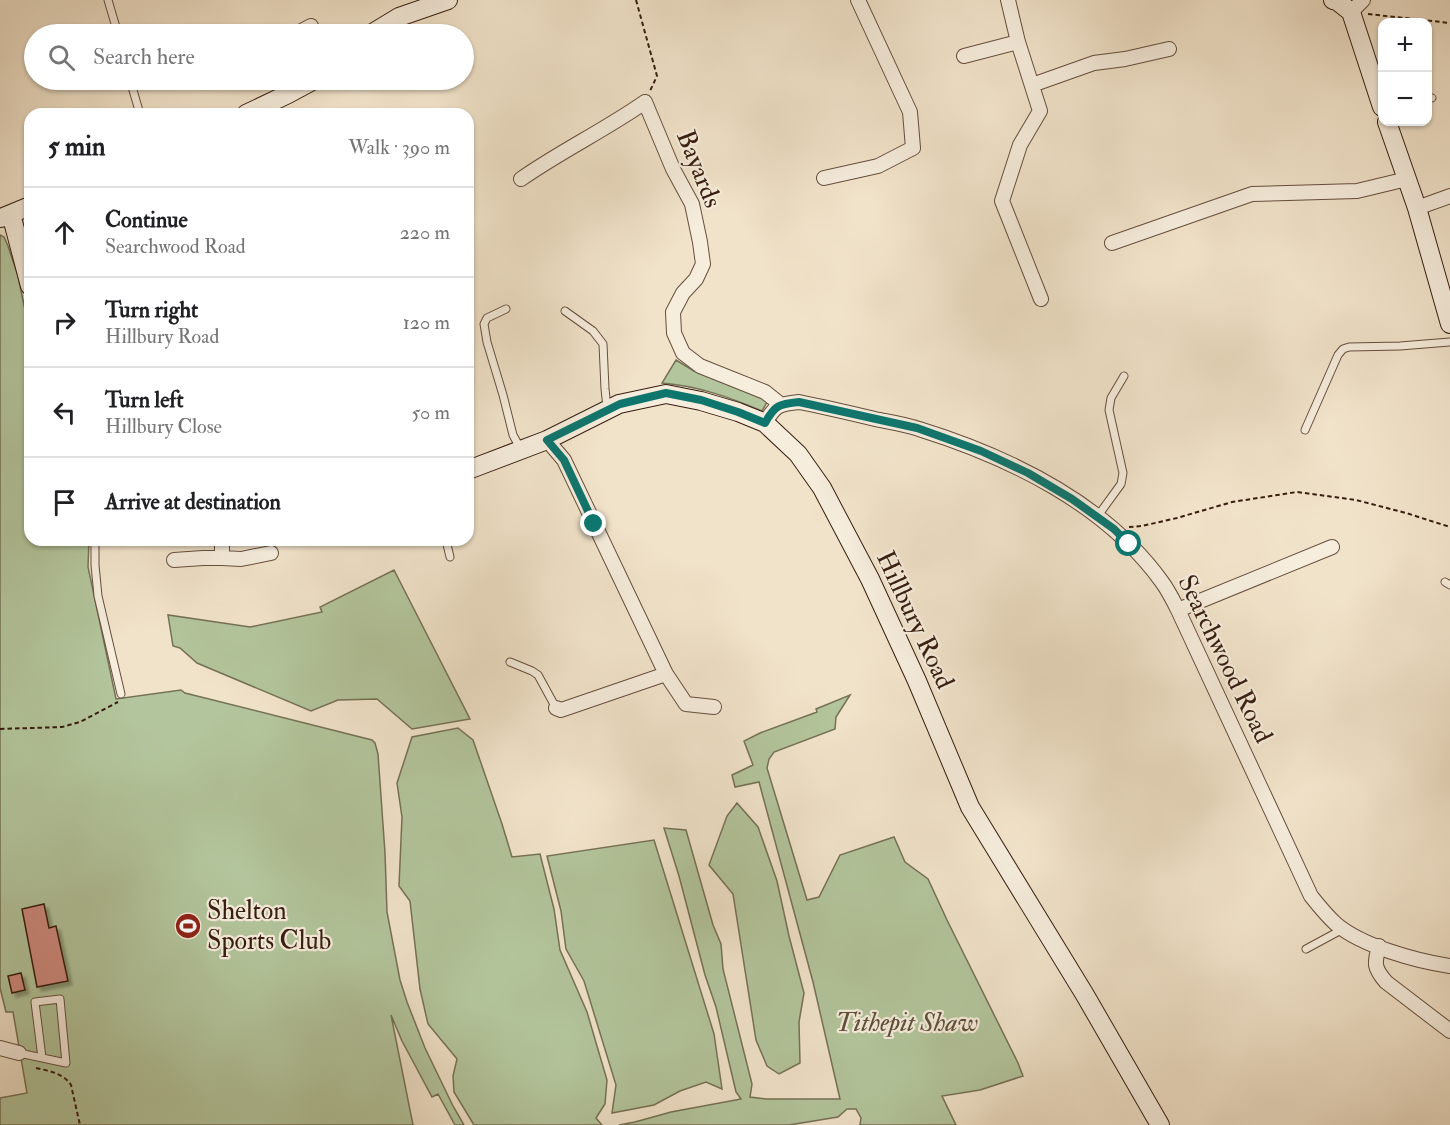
<!DOCTYPE html>
<html lang="en">
<head>
<meta charset="utf-8">
<style>
	:root { --surface:#fff; --page:#f6f6f6; --text:#202124; --muted:#757577; --line:#e0e0e0 }
	body { margin:0; font-family:"IM FELL Double Pica",serif; background:var(--page); color:var(--text) }
	.controls { position:absolute; right:18px; top:18px; display:grid; overflow:hidden; border-radius:12px; box-shadow:0 2px 4px #0004 }
	.controls button { width:54px; height:54px; display:grid; place-items:center; padding:0; border:0; border-bottom:2px solid var(--line); background:var(--surface); color:var(--text); font:30px sans-serif }
	.stop { position:absolute; width:18px; height:18px; margin:-14px; border:4px solid #0f766e; border-radius:50%; background:#fff }
	.stop.end { background:#0f766e; border-color:#fff; box-shadow:0 2px 6px #0008 }
	.list { margin:0; padding:0; list-style:none }
	h2 { display:flex; justify-content:space-between; align-items:center; height:78px; margin:0; padding:0 24px; font-size:26px }
	h2 small { font-size:20px; font-weight:400; color:var(--muted) }
	.list li { display:grid; grid-template-columns:39px 1fr auto; gap:18px; align-items:center; box-sizing:border-box; height:90px; padding:0 24px; border-top:2px solid var(--line) }
	.list b { display:block; font-size:22px; white-space:nowrap }
	.list p { margin:0; font-size:20px; white-space:nowrap; color:var(--muted) }
	.list em { font-size:20px; font-style:normal; color:var(--muted) }
	.icon { flex:none; width:33px; height:33px; fill:none; stroke:currentColor; stroke-width:2; stroke-linecap:round; stroke-linejoin:round }
	.map { position:relative; flex:none; width:1450px; height:1125px; overflow:hidden }
	.search { position:absolute; background:var(--surface); box-shadow:0 2px 4px #0004; left:24px; top:24px; width:450px; height:66px; display:flex; align-items:center; gap:15px; box-sizing:border-box; padding:0 21px; border-radius:33px; color:var(--muted); font-size:22px }
	.panel { position:absolute; background:var(--surface); box-shadow:0 2px 4px #0004; left:24px; top:108px; width:450px; height:438px; border-radius:18px }
	.map>svg:first-child { display:block }
	.green { fill:#b3c59c; stroke:#757156; stroke-width:1.5 }
	.building { fill:#ce8a7e; stroke:#371d10; stroke-width:1.5; filter:url(#shadow) }
	.lines { fill:none; stroke-linecap:round; stroke-linejoin:round }
	.lane-casing { stroke:#664e3e; stroke-width:9 }
	.street-casing { stroke:#664e3e; stroke-width:16 }
	.secondary-casing { stroke:#371d10; stroke-width:20 }
	.path { stroke:#371d10; stroke-width:2; stroke-dasharray:4.5 3; stroke-linecap:butt }
	.lane { stroke:#f6eddd; stroke-width:7 }
	.street { stroke:#f6eddd; stroke-width:14 }
	.secondary { stroke:#f6eddd; stroke-width:18 }
	.route { stroke:#0f766e; stroke-width:8 }
	.labels { text-anchor:middle; dominant-baseline:central; stroke-width:4.5; stroke-linejoin:round; paint-order:stroke }
	.street-label { font-size:26px; fill:#371d10; stroke:#f6eddd }
	.poi-label { font-size:26px; fill:#371d10; stroke:#f6eddd; text-anchor:start }
	.park-label { font-size:26px; font-style:italic; fill:#5c4f3a; stroke:#f6eddd }
</style>
</head>
<body>
<div class="map">
<svg width="1450" height="1125" viewBox="0 0 1450 1125">
	<defs>
		<filter id="shadow"><feDropShadow dx="4" dy="4" stdDeviation="1.5" flood-color="#0004"/></filter>
	</defs>
	<rect width="100%" height="100%" fill="#f1e3ca"/>
	<filter id="stains"><feTurbulence type="fractalNoise" baseFrequency=".00333" numOctaves="4"/><feColorMatrix values="0 0 0 0 .2 0 0 0 0 .09 0 0 0 0 .02 0 0 0 .5 -.17"/></filter>
	<radialGradient id="worn" r=".72"><stop offset=".6" stop-color="#630" stop-opacity="0"/><stop offset="1" stop-color="#630" stop-opacity=".3"/></radialGradient>
	<path class="green" d="M0,235L4,237L8,246L18,276L30,334V540H89L88,567L116,699L181,690L185,693L372,740L375,743L378,754L385,853L387,912L400,980L407,1002L425,1048L453,1106L464,1125H455L438,1094L432,1097L402,1041L391,1015L413,1125H0V1098L27,1093L13,1012H6L0,988Z
		M676,360L694,371L762,397L767,402L762,411C729,397 698,386 662,383Z
		M394,570L470,719L412,729L377,699L338,700L311,711L197,663L180,648L173,646L168,615L250,627L322,612L320,607Z
		M850,695L836,717L835,729L774,752L769,759L767,768L807,900L819,897L840,855L894,837L905,862L928,879L947,920L1018,1063L1023,1076L980,1090L942,1096L956,1125H860L861,1118L856,1109H847L838,1117L789,1125H619L635,1122L671,1112L741,1099L736,1092L716,1007L705,975L679,876L664,828L686,830L713,925L721,944L723,969L752,1084L750,1097L767,1099H840L813,982L759,782L735,787L732,775L753,765L744,741L760,733L817,712L816,709Z
		M458,728L473,740L502,824L512,857L540,854L554,909L560,950L587,1012L607,1080L605,1104L596,1118L602,1125H474L454,1092L453,1076L457,1059L428,1024L420,989L410,901L399,886L402,817L397,783L412,737Z
		M737,803L758,827L777,881L789,936L804,993L799,1022L800,1063L779,1074L767,1066L756,1040L733,894L709,865L727,816Z
		M654,840L714,1034L722,1089L706,1082L680,1091L654,1105L612,1113L616,1085L584,981L566,949L561,911L547,856Z"/>
	<path class="building" d="M44,904L49,928L56,926L68,981L37,987L22,909Z
		M21,973L25,990L12,993L8,976Z"/>
	<g class="lines">
		<g class="lane-casing">
			<path id="lane" d="M108,0L118,34
				M130,80L140,114
				M1428,97L1432,98
				M506,309L487,318L484,324L487,342L503,395L513,435L520,448
				M565,311L593,331L603,344L605,389L607,408
				M1305,430L1338,355L1343,349L1349,347L1400,346L1450,342
				M1097,517L1121,484L1123,473L1109,410L1111,398L1124,376
				M95,540V565L98,596L121,694
				M446,540L450,557
				M1445,582L1450,585
				M510,662L532,671L538,675L556,708
				M1306,949L1343,929
				M19,1053L66,1063L60,999L35,1002L42,1058"/>
		</g>
		<g class="street-casing">
			<path id="street" d="M1008,0L1018,42L1040,111L1020,145L1002,201L1041,299
				M1351,12L1363,0
				M296,34L311,26
				M964,56L1018,42
				M1032,85L1094,63L1125,59L1169,49
				M824,178L878,166L913,148L910,112L858,0
				M521,179C561,151 605,130 645,102L673,169L692,204L700,242L703,264L696,279L683,293L673,312L674,333L683,353L700,366L765,392L780,404
				M1417,208L1450,196
				M1112,243L1252,194L1357,191L1407,179
				M765,423C775,405 779,404 799,402C824,407 850,413 875,419C890,422 905,424 919,429C1009,457 1106,504 1162,582C1168,590 1173,600 1178,610L1311,896C1319,906 1327,916 1336,924C1362,946 1416,961 1450,966
				M547,440L564,460L666,674L686,704L714,707
				M222,540V558L241,559L271,553
				M174,560L203,558H222
				M1178,610L1332,547
				M556,708L561,710L666,674
				M1379,946C1374,964 1374,968 1386,982L1450,1031
				M0,1048L19,1053"/>
		</g>
		<g class="secondary-casing">
			<path id="secondary" d="M1333,0L1337,1L1351,12L1382,107
				M371,34L399,17L448,0
				M246,114L288,94L314,80
				M1387,122L1417,208L1450,324
				M11,214L30,286
				M1,218L30,206
				M468,470L547,440L619,404L666,394L701,401L738,412L765,423L798,454L822,488L870,579L917,681L970,807L1085,995L1160,1125"/>
		</g>
		<path class="path" d="M636,0L657,76L650,91
			M1368,14L1450,23
			M1129,527L1142,526L1177,518L1232,502L1297,492L1356,500L1406,513L1450,527
			M0,729L62,727L80,722L118,702
			M36,1068C49,1071 63,1073 71,1085L80,1125"/>
		<use href="#lane" class="lane"/>
		<use href="#street" class="street"/>
		<use href="#secondary" class="secondary"/>
	</g>
	<g class="lines">
		<path class="route" d="M594,524L564,460L547,440L620,404L666,393L701,400L738,412L765,423C775,405 779,404 799,402L917,428L981,451L1028,473L1072,499L1114,529L1129,544"/>
	</g>
	<defs>
		<g id="stadium-disc" transform="scale(1.35)"><circle r="9.5" fill="#8f2418" stroke="#f6eddd"/><path d="M0-5a6.5 5 0 1 0 0 10a6.5 5 0 1 0 0-10ZM-3.5-1.8h7v3.6h-7Z" fill="#fff"/></g>
	</defs>
	<g fill-rule="evenodd">
		<use href="#stadium-disc" x="188" y="926"/>
	</g>
	<g class="labels">
		<g class="street-label">
			<text transform="translate(699 169) rotate(68)">Bayards</text>
			<text transform="translate(915 620) rotate(65)">Hillbury Road</text>
			<text transform="translate(1225 659) rotate(64)">Searchwood Road</text>
		</g>
		<g class="poi-label">
			<text x="207" y="911">Shelton<tspan x="207" dy="30">Sports Club</tspan></text>
		</g>
		<g class="park-label">
			<text x="907" y="1023">Tithepit Shaw</text>
		</g>
	</g>
	<rect width="100%" height="100%" filter="url(#stains)"/>
	<rect width="100%" height="100%" fill="url(#worn)"/>
</svg>
<div class="controls">
<button>+</button>
<button>−</button>
</div>
<div class="stop" style="left:1129px;top:544px"></div>
<div class="stop end" style="left:594px;top:524px"></div>
<div class="search"><svg class="icon" aria-label="search" viewBox="0 0 24 24"><circle cx="10" cy="10" r="6"/><path d="M15 15l6 6"/></svg>Search here</div>
<section class="panel">
<h2>5 min<small>Walk · 390 m</small></h2>
<ul class="list">
<li><svg class="icon" aria-label="ahead" viewBox="0 0 24 24"><path d="M12 20V5M6 11l6-6 6 6"/></svg><div><b>Continue</b><p>Searchwood Road</p></div><em>220 m</em></li>
<li><svg class="icon" aria-label="right" viewBox="0 0 24 24"><path d="M7 20v-9h11M14 6l5 5-5 5"/></svg><div><b>Turn right</b><p>Hillbury Road</p></div><em>120 m</em></li>
<li><svg class="icon" aria-label="left" viewBox="0 0 24 24"><path d="M17 20v-9H6M10 6l-5 5 5 5"/></svg><div><b>Turn left</b><p>Hillbury Close</p></div><em>50 m</em></li>
<li><svg class="icon" aria-label="arrive" viewBox="0 0 24 24"><path d="M6 21V4h12l-3 4 3 4H6"/></svg><div><b>Arrive at destination</b></div></li>
</ul>
</section>
</div>
</body>
</html>
